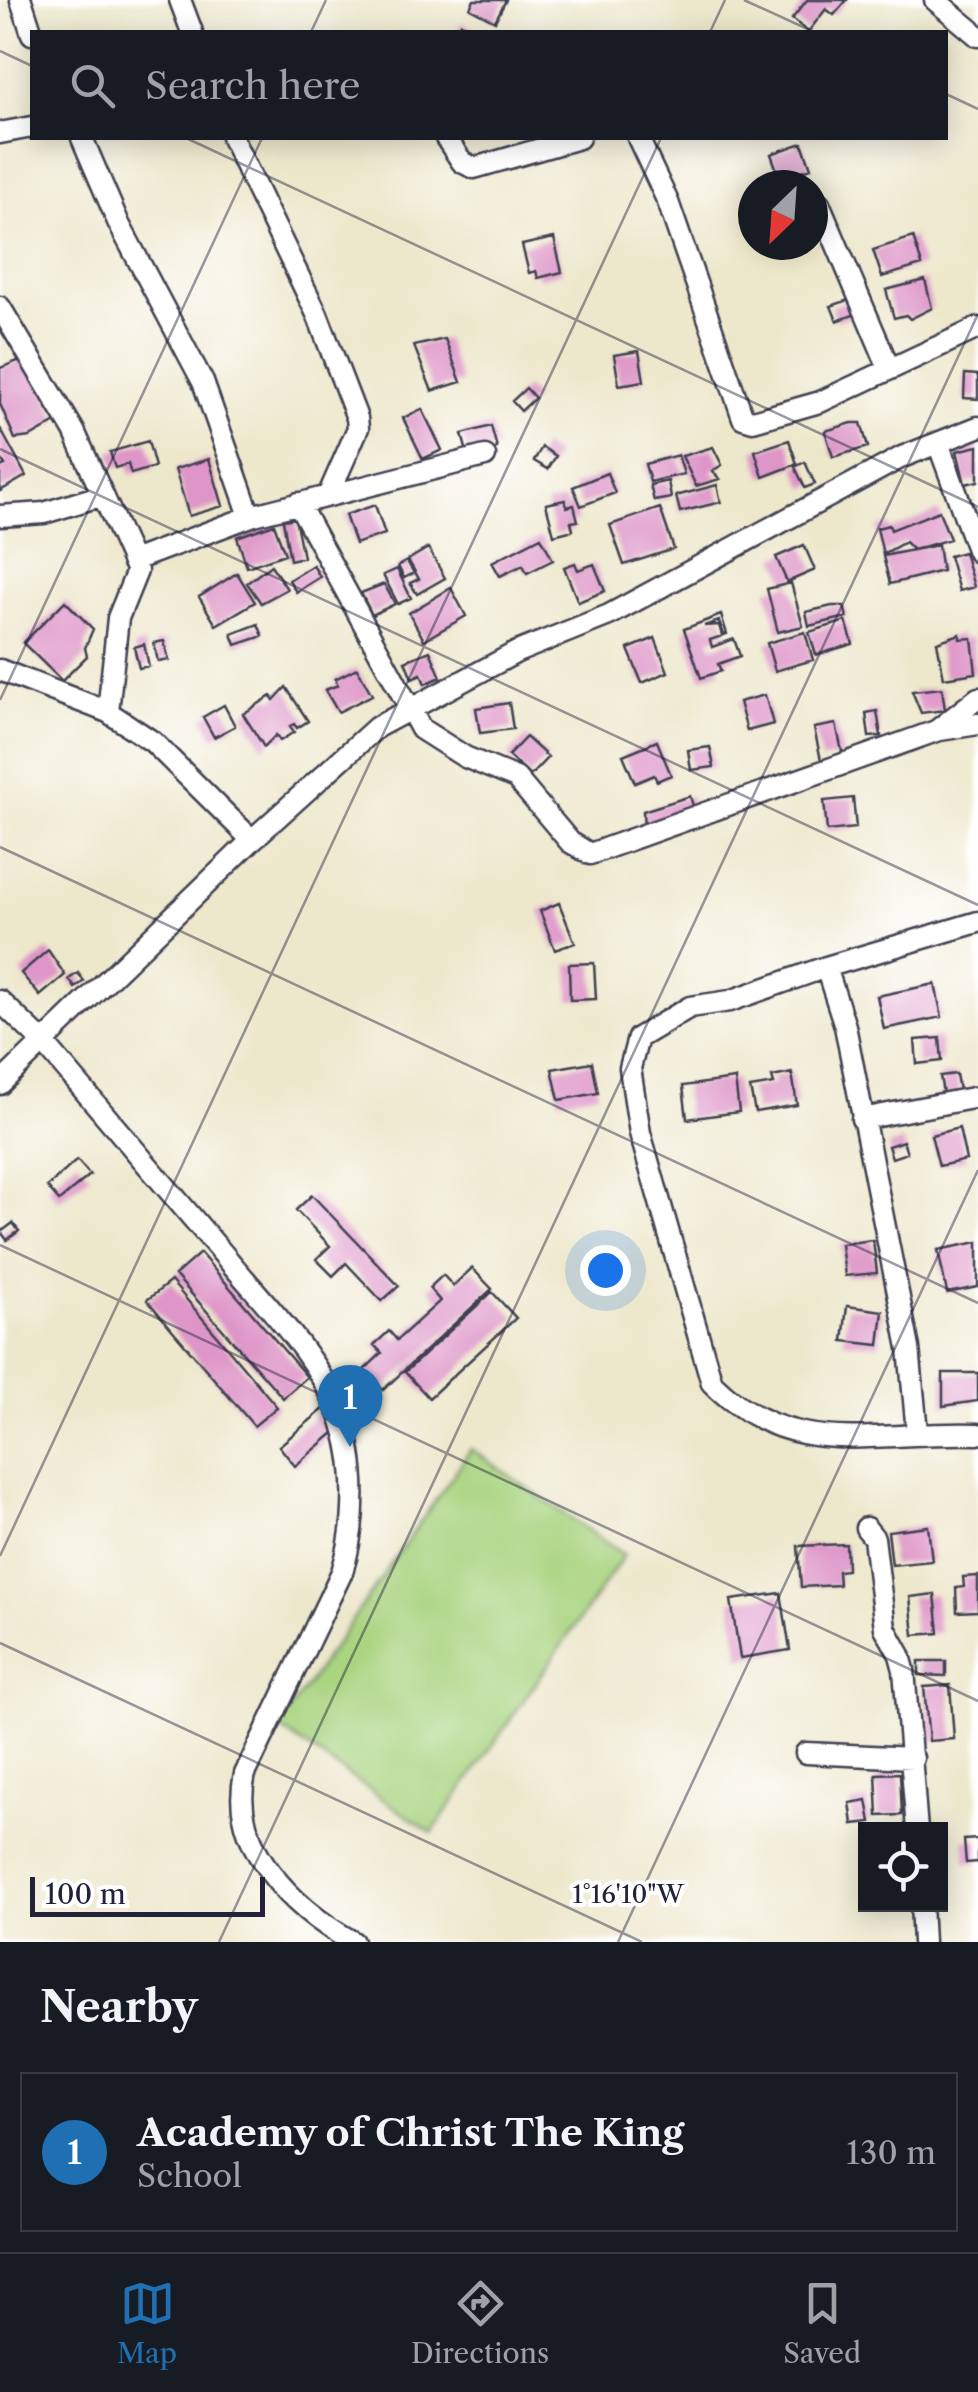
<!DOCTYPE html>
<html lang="en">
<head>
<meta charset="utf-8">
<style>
	:root { --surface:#171b24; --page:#242831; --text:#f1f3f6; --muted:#9ea1a6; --line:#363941; --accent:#1f6fb2 }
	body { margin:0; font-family:"Libre Caslon Text",serif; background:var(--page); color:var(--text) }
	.controls { position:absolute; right:30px; bottom:30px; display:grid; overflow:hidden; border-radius:0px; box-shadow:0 5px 25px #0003 }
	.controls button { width:90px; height:90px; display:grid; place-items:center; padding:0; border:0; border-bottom:2px solid var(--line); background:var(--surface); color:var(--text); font:50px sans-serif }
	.compass { position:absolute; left:738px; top:170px; width:90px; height:90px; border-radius:50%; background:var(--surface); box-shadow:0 5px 25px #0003; rotate:205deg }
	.scale { position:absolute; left:30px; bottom:25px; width:235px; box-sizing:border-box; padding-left:10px; border:5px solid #22223b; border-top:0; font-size:28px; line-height:35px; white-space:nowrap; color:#22223b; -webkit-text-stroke:8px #fff; paint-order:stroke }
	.you { position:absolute; left:605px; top:1270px; width:35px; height:35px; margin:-25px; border:8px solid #fff; border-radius:50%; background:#1a73e8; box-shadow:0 0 0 15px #1a73e833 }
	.badge { display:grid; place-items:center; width:65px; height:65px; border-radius:50%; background:var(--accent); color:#fff; font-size:32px; font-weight:700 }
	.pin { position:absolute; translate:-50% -82px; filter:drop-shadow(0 2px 5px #0008) }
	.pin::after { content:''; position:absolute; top:52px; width:35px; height:30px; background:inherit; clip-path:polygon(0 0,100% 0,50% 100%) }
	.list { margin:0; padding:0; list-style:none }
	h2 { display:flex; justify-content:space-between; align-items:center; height:130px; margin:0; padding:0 40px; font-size:42px }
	h2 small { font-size:32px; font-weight:400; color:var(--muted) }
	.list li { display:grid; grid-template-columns:65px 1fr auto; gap:30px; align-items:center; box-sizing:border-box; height:160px; margin:0 20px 20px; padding:0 20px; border:2px solid var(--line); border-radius:0px }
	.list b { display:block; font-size:38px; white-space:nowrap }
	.list p { margin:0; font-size:32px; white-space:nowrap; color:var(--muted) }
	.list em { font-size:32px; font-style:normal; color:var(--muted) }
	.icon { flex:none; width:55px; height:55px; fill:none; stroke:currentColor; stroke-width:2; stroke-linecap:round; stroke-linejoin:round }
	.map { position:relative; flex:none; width:978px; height:1942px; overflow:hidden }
	.search { position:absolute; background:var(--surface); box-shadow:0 5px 25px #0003; left:30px; right:30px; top:30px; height:110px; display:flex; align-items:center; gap:25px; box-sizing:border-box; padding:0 35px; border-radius:0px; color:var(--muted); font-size:38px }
	.sheet { height:310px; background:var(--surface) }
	nav { display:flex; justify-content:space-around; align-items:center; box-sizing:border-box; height:140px; border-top:2px solid var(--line); background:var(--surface); font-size:28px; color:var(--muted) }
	nav a { display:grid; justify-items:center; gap:5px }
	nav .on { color:var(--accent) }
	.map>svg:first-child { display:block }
	.green { fill:#a9d480; stroke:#667b5e; stroke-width:2.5 }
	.building { fill:#de95c8 }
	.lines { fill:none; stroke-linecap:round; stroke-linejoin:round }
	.minor-casing { stroke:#404051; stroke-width:25 }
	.minor { stroke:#fff; stroke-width:20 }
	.ticks { fill:none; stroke:#22223b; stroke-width:2.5; stroke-opacity:0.45 }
	.ticks-label { font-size:25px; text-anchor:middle; fill:#22223b; stroke:#fff; stroke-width:8; stroke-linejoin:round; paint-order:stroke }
</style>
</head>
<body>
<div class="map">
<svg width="978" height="1942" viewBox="0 0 978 1942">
	<rect width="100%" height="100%" fill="#fff"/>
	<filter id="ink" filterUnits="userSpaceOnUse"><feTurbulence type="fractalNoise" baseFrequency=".01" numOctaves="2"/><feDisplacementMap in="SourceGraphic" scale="20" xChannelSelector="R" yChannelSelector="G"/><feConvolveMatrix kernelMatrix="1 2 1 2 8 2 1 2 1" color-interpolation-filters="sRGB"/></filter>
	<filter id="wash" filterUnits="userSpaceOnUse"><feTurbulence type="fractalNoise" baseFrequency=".0048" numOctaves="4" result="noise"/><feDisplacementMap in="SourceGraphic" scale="40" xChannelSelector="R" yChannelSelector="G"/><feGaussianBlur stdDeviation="2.25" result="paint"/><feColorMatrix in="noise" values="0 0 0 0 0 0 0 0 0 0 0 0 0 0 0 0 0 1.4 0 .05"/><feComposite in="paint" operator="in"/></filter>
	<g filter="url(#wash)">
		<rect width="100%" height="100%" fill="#ede7cb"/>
		<path class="green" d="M471,1449L624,1555L432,1833L278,1727Z"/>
		<g id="blocks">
			<path class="building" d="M474,0H506L495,21L470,8Z
				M807,0H847L834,15L826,9L808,32L792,19Z
				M461,23L479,32H457Z
				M802,143L811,168L780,179L771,154Z
				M913,237L922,265L882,277L873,250Z
				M554,238L562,272L538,278L536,271L529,273L522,245Z
				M925,280L932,308L910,319L906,315L894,318L886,290Z
				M854,298L859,313L837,321L831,306Z
				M445,339L461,382L432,391L414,346Z
				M639,351L644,381L619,385L614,355Z
				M30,356L58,421L30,437L15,439L0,404V368Z
				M965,374L978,375V399L964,398Z
				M526,388L535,398L521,411L512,401Z
				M422,409L442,450L423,459L403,418Z
				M852,423H861L868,447L833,457L825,431Z
				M491,426L497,448L468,456L462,434Z
				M0,428L26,476L0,491V467L5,465L0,457Z
				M789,440L797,464L763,477L755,451Z
				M148,441L155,467L131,474L128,464L115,468L110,452Z
				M978,446V481L965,484L957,451Z
				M542,447L556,456L548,469L534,461Z
				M713,447L722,465L712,471L720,479L696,486L682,456Z
				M678,455L684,474L650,482L645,464Z
				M209,459L223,506L189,516L175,469Z
				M805,462L815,484L805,488L795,467Z
				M607,473L615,493L581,506L573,487Z
				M668,481L671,498L654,501L650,485Z
				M717,485L721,502L680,512L676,496Z
				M565,500L567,507L574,505L578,521L571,522L573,530L554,535L546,504Z
				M375,505L385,534L355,544L345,515Z
				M660,508L674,549L624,565L610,525Z
				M939,511L950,539L913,550L905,542L883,554L877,528L889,525L891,530Z
				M295,518L303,557L290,560L283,520Z
				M274,524L285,554L247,567L237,537Z
				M541,537L553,560L527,573L523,565L500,576L492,562Z
				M804,545L815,570L787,582L776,557Z
				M938,545L942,571L890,584L883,556Z
				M428,548L445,578L417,594L410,583L419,579L408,560Z
				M964,552L974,587L959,591L949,556Z
				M407,561L414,573L404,578L398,566Z
				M575,563L578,570L594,564L605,591L578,602L564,567Z
				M271,565L287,589L261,603L247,583Z
				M313,565L320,577L296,592L289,580Z
				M397,569L411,598L398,604L383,575Z
				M237,573L255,602L216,625L199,597Z
				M791,583L803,626L778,632L767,589Z
				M384,584L395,604L372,615L361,593Z
				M451,588L466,616L424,640L409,613Z
				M65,601L93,629L85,648L87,656L62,681L23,643Z
				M832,606H844L847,617L809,626L806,612Z
				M721,615L727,634L724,635L719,621L704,626L719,625L722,636L710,640L712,647L734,639L740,656L718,664L721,671L701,678L684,629Z
				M846,621L853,644L816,655L809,632Z
				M258,624L263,636L236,645L232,634Z
				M805,632L813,660L775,671L767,643Z
				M960,634V639L972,638L976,673L944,678L937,642Z
				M655,638L668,672L642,683L628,649Z
				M164,641L169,660L158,662L154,643Z
				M144,644L149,666L139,668L134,647Z
				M430,651L441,677L425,684L421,674L412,678L405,661Z
				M357,668L372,695L338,712L325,690L338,685L335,679Z
				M286,687L308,721L297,728L294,724L290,726L294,732L280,741L276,735L264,747L243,714L271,696L274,700Z
				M942,688L945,710L921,713L912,691Z
				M765,695L773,724L747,731L739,702Z
				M509,703L513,729L480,733L476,708Z
				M224,705L235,726L214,737L203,717Z
				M877,711L881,736L869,737L866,713Z
				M836,724L843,756L821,760L814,728Z
				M526,737L548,757L530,776L508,756Z
				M657,741L671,775L657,781L654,775L635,783L623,755Z
				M710,747L714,767L691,770L688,750Z
				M690,796L695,813L644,829L643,811Z
				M853,798L856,828L827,831L824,801Z
				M559,903L575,943L555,950L540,911Z
				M48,950L65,975L40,996L21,973Z
				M594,963L596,999L570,1000L569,964Z
				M78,973L84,981L75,988L69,979Z
				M935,984L942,1017L884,1029L877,996Z
				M940,1038L942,1061L917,1064L915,1040Z
				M592,1062L598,1093L559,1100L552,1069Z
				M792,1073L797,1105L755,1112L750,1088L774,1084L772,1077Z
				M956,1074L960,1096L944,1099L940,1076Z
				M735,1079L739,1112L687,1119L683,1086Z
				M959,1128L966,1160L939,1166L931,1135Z
				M903,1141L907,1153L892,1158L888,1146Z
				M77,1160L90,1175L59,1201L47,1187Z
				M312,1195L399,1286L382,1301L346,1263L333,1276L316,1259L330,1246L296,1210Z
				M13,1223L19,1231L7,1240L1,1232Z
				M873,1240L877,1273L845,1276L841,1244Z
				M978,1242V1287L947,1293L938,1250Z
				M200,1253L307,1377L283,1398L175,1275Z
				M472,1268L492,1289L383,1390L364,1370L382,1353L374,1345L389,1331L397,1340L440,1301L429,1288L443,1275L453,1286Z
				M171,1281L277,1407L254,1426L147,1300Z
				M492,1292L516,1318L429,1398L405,1372Z
				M847,1306L883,1311L879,1345L843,1341Z
				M943,1373H978V1401L943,1406Z
				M325,1408L341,1427L295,1466L279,1446Z
				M928,1526L932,1561L892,1565L888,1531Z
				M846,1544L847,1570L838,1571L839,1585L801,1587L798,1546Z
				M978,1576V1611L957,1612L956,1588L964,1587L963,1577Z
				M781,1593L790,1650L740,1658L731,1600Z
				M935,1594L939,1633L914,1635L910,1597Z
				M919,1661H946V1676L919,1675Z
				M950,1685L954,1739L929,1741L924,1687Z
				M900,1773L902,1815L878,1816L876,1774Z
				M867,1800L871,1822L853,1824L850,1803Z
				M978,1839V1862L966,1863L964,1840Z"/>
		</g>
	</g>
	<g filter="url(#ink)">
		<use href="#blocks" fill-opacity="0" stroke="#404051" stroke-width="2.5"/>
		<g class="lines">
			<g class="minor-casing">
				<path id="minor" d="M21,0L32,34
					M180,0L192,32
					M935,0L978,36
					M0,133L32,127
					M82,138L119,224L203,382L250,516
					M232,138L317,314L357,418L358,428L328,496
					M446,138L462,162L474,168L579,138
					M638,138L668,202L743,418L753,421L820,402L978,328
					M819,203L889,368
					M0,307L74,431L137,571L118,618L108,712
					M938,443L978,552
					M298,503L421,729L465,757L516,778L570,842L590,854L936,731L978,698
					M0,516L44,513L103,495
					M132,561L254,515L485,456
					M0,670L108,712L153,742L252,840
					M940,730L978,724
					M826,967L978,922
					M0,1001L43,1042C103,1113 164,1185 225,1256C266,1306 317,1354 340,1415C358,1463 357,1524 342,1572L245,1774C228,1846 294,1909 353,1942
					M0,1084L252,840L377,727L517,652L609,615L902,457L978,427
					M862,1119L978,1097
					M917,1432L909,1348L845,1026L826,967L730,1001L690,1007L638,1038L630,1068L640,1133L712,1383C792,1463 875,1430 978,1434
					M866,1528L874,1538L885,1628L900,1655L904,1670L917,1830
					M806,1753L913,1758
					M921,1904L923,1942"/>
			</g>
			<use href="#minor" class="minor"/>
		</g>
	</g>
	<path class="ticks" d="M744,0L814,32M311,32L326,0M710,32L725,0M0,51L32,66M946,94L978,109M186,138L978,507M0,449L978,905M0,700L262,138M0,847L978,1303M0,1245L978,1701M0,1556L661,138M0,1643L642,1942M219,1942L978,314M618,1942L978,1170"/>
	<g class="ticks-label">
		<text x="628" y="1903">1°16'10"W</text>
	</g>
</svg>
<div class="controls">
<button><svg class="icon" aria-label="locate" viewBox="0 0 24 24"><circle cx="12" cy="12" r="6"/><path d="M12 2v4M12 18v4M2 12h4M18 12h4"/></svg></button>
</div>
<svg class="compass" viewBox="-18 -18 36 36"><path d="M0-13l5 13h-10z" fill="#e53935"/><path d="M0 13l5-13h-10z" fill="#9ea1a6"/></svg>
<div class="scale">100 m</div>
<div class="you"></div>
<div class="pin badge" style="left:350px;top:1447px">1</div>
<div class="search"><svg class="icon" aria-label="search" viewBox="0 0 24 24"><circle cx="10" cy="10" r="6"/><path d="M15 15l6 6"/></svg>Search here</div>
</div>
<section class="sheet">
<h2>Nearby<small></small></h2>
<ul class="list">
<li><span class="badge">1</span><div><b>Academy of Christ The King</b><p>School</p></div><em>130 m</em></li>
</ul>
</section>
<nav>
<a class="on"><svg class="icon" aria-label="map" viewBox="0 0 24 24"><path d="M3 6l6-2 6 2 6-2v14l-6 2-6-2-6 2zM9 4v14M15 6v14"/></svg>Map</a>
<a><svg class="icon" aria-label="directions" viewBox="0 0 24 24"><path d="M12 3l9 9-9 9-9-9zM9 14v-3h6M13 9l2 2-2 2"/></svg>Directions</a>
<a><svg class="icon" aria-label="saved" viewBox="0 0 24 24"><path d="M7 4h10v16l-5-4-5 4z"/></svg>Saved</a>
</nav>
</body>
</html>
